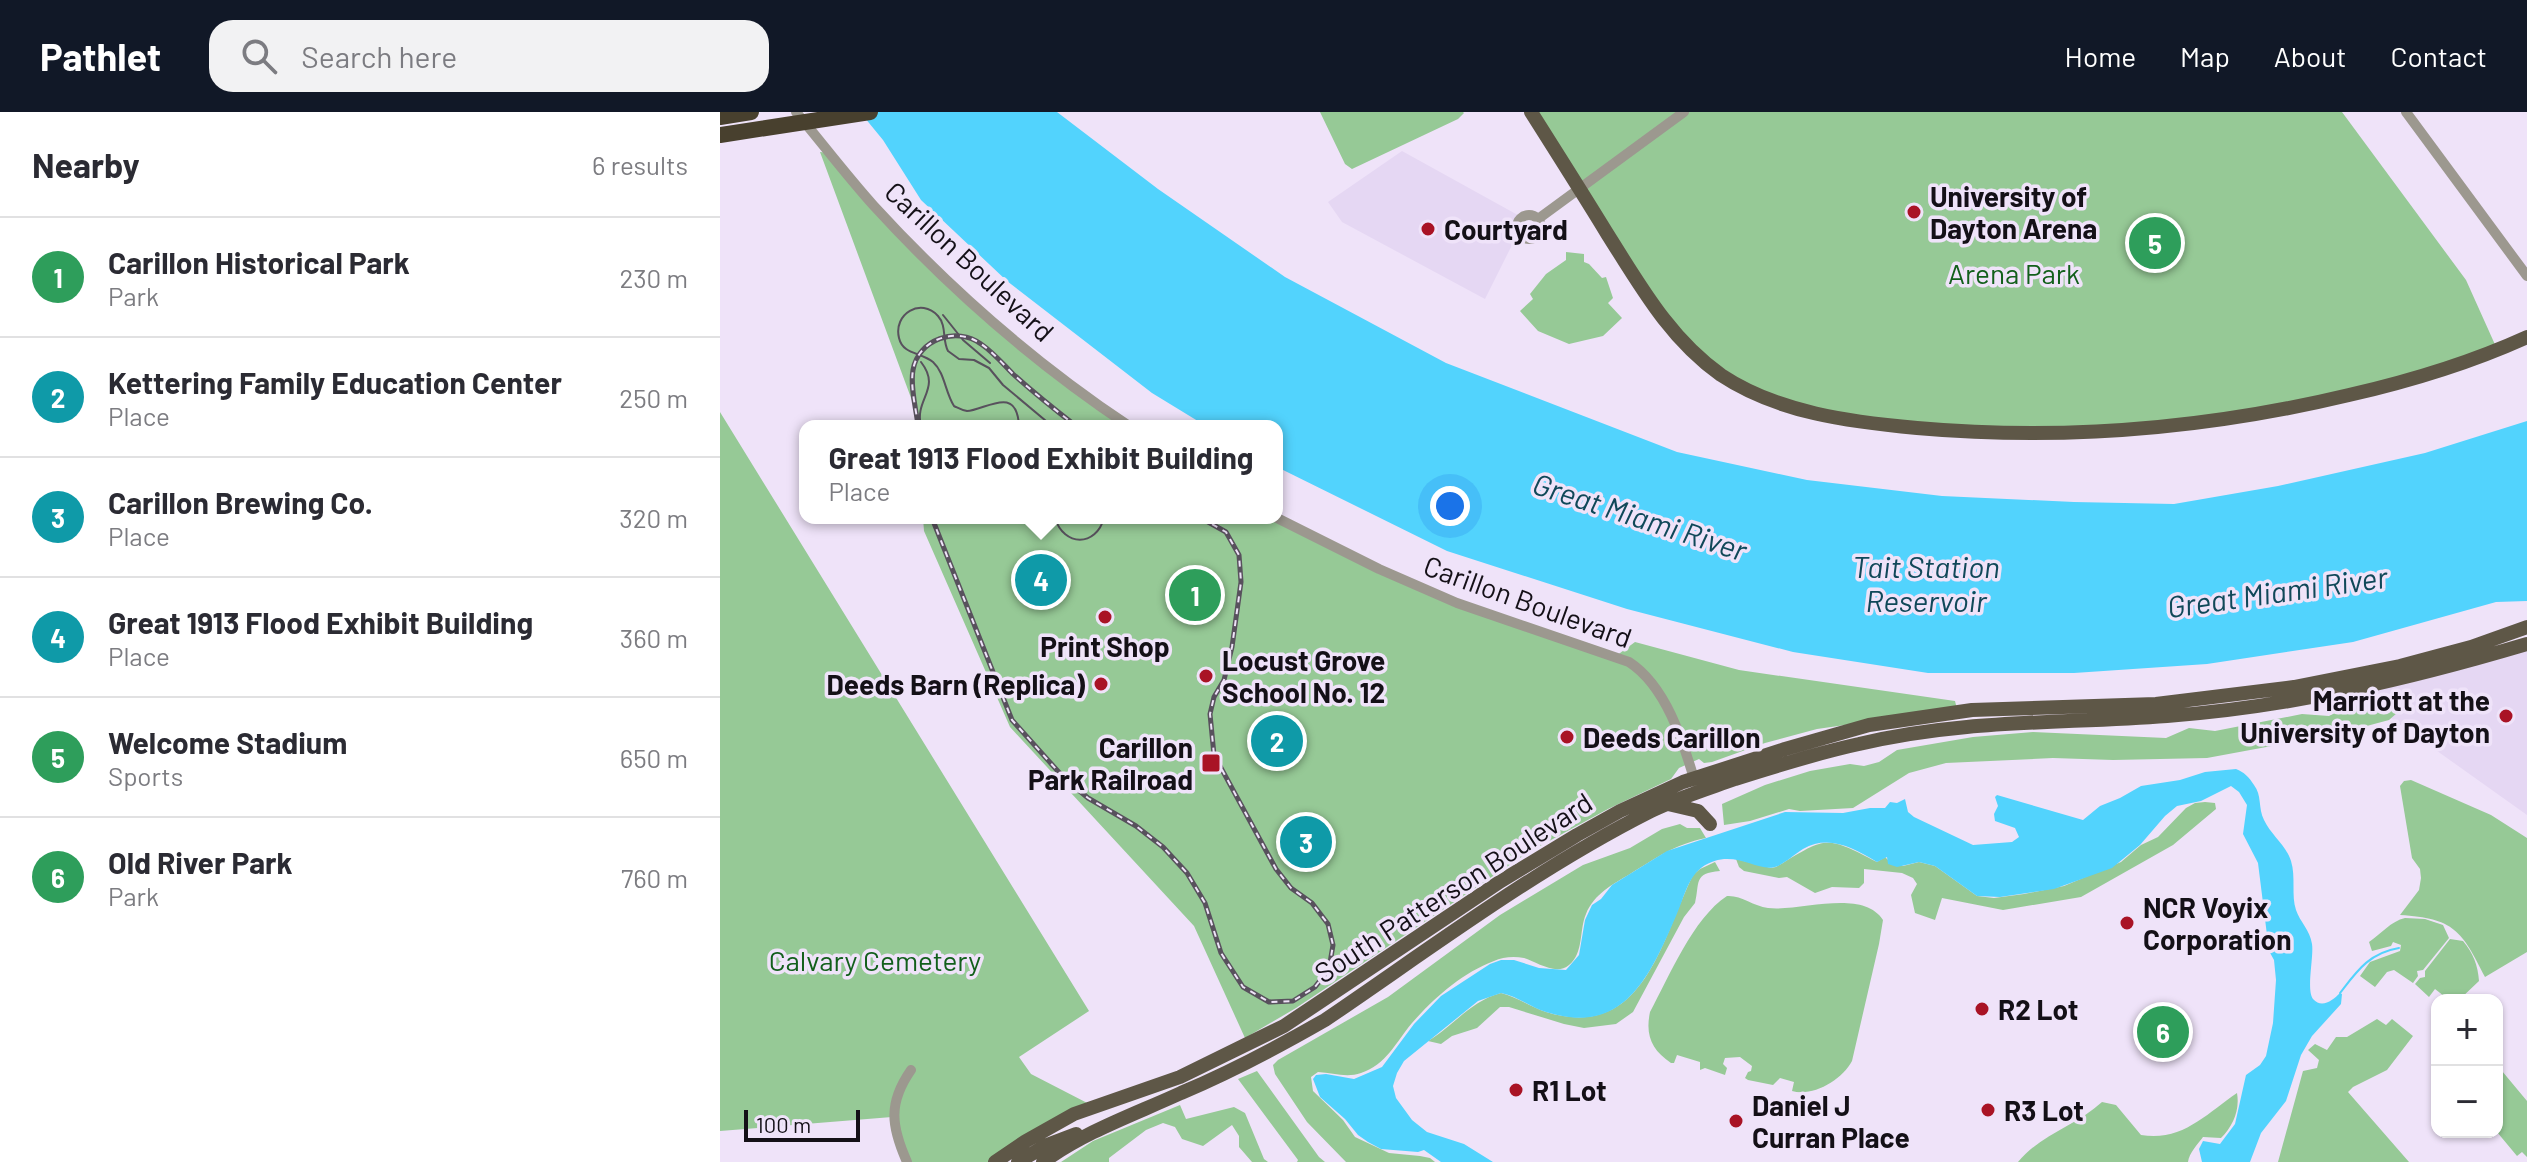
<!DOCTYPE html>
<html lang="en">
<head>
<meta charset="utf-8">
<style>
	:root { --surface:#fff; --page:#f2f2f3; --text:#2b2b33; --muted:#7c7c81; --line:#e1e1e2; --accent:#111827 }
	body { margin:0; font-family:Barlow,sans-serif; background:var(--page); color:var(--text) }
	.controls { position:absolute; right:24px; bottom:24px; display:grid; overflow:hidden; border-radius:16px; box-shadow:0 2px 6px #0004 }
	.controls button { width:72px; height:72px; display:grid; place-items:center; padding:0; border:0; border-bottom:2px solid var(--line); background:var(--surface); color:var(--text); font:40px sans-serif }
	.scale { position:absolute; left:24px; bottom:20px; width:116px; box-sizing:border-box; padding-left:8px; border:4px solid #141017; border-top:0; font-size:22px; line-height:28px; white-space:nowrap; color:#141017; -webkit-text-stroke:6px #efe3f9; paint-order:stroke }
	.you { position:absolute; left:730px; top:394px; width:28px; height:28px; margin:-20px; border:6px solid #fff; border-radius:50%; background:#1a73e8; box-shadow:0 0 0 12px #1a73e833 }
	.badge { display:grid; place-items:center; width:52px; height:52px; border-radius:50%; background:var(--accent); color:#fff; font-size:26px; font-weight:700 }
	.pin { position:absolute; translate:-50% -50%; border:4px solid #fff; box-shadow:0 2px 8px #0006 }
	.popup { position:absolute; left:79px; top:308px; width:484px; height:104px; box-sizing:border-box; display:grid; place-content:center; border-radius:16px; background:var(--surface); filter:drop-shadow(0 2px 6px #0005); font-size:26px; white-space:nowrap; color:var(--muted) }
	.popup b { font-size:30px; color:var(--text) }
	.popup::after { content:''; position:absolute; left:50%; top:100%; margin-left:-16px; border:16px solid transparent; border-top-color:var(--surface) }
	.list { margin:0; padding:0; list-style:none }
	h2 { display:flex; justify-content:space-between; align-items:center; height:104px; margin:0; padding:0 32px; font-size:34px }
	h2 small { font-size:26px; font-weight:400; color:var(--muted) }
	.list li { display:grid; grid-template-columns:52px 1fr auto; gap:24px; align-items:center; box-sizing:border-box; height:120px; padding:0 32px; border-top:2px solid var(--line) }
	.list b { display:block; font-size:30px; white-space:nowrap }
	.list p { margin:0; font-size:26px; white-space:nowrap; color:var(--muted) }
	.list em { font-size:26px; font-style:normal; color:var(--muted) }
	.icon { flex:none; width:44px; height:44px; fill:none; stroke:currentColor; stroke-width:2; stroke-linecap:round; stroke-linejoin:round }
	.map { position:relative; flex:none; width:1807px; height:1050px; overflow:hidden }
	header { display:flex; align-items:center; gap:48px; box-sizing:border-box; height:112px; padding:0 40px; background:var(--accent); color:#fff }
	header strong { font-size:38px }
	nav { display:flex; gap:44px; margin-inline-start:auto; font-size:28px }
	.search { width:560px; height:72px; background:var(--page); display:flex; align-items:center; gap:20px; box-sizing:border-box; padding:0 28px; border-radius:24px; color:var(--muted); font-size:30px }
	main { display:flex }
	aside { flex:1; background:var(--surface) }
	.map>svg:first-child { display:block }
	.built { fill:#e5d7f3 }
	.green { fill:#96c996 }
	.water { fill:#52d3fd }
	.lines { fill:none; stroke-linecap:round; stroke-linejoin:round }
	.stream { stroke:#52d3fd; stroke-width:2 }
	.minor { stroke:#9c988f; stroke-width:10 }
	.major { stroke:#5e5747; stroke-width:14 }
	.highway { stroke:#48402e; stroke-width:16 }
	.tram { stroke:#58515d; stroke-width:2 }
	.rail-casing { stroke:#58515d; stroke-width:5 }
	.rail { stroke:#efe3f9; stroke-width:2; stroke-dasharray:6; stroke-linecap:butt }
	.poi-dot { fill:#a91325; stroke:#efe3f9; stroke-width:3 }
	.labels { text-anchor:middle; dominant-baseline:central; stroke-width:7; stroke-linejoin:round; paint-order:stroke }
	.poi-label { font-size:28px; font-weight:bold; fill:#141017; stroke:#efe3f9; text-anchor:start }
	.street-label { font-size:28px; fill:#141017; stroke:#efe3f9 }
	.park-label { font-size:28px; fill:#125f1b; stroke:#efe3f9 }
	.water-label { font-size:30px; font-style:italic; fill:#104859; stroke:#efe3f9 }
</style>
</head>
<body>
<header>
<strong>Pathlet</strong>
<div class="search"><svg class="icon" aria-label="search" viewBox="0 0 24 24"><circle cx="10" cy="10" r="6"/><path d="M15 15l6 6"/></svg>Search here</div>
<nav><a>Home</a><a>Map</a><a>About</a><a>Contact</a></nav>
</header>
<main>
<aside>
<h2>Nearby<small>6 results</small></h2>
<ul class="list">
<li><span class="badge" style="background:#2e9e5b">1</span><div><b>Carillon Historical Park</b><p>Park</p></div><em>230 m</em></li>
<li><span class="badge" style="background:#0f9aa8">2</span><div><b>Kettering Family Education Center</b><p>Place</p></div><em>250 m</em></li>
<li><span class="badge" style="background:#0f9aa8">3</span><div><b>Carillon Brewing Co.</b><p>Place</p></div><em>320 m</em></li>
<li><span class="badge" style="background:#0f9aa8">4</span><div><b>Great 1913 Flood Exhibit Building</b><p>Place</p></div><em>360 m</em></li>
<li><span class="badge" style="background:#2e9e5b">5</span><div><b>Welcome Stadium</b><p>Sports</p></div><em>650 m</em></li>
<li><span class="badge" style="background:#2e9e5b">6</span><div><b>Old River Park</b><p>Park</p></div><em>760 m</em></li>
</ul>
</aside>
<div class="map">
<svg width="1807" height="1050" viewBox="0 0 1807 1050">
	<rect width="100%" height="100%" fill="#efe3f9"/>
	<path class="built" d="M682,39L805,107L765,187L622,110L608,90Z
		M1807,531V703L1661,599L1638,579Z"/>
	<path class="green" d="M600,0H743L744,1L738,7L632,57L625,52Z
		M811,0H1622L1746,168L1777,237L1745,249L1486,311L1219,318L1052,289L959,227Z
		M100,40L109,41L152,92L269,206L409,314H196L194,294Z
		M846,140L864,142V150L869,152L882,166L886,165L893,186L888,191L902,206L883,224L849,232L818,219L800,199L813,187L810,182L826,162L846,148Z
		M0,300L369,899L299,945L311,962L375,995L275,1050H187L172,1005L0,1019Z
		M203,406H557L697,475L896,544L915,530L1019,558L1235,589L1237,597L1097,617L1045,631L992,650L984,651L979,647L959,656L951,667L888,697L809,740L576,896L525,926L474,814L290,615L204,419Z
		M1660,585L1667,588L1677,601L1669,608L1617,622L1487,646L1393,648L1333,646L1226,651L1189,661L1133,696L1080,699L1069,697L1030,709L1004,713L1002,692L1045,673L1090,659L1130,652L1144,654L1159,650L1177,638L1253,625L1313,620L1446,626L1469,616L1495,619L1582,602L1609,604L1624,596L1644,592Z
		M1691,668L1771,703L1807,726V840L1765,865C1742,819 1734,806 1680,803L1699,778L1701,766L1700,757L1692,746L1680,674L1684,669Z
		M1485,690L1495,691L1496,697L1453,733L1361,785L1283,798L1222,786L1215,808L1195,801L1191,783L1197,772L1193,766L1182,761L1144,757V771L1139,776L1112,775L1095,781L1067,765L1059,766L1024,759L1019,755L1016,747L1051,756L1056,755C1106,725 1104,722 1157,750L1165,745L1169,749L1183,754L1199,750L1215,754L1257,784L1274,786L1304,782L1344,774L1401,750L1421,733L1438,725L1466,696L1475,691Z
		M960,712L967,716H980L986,726C953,733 938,745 910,762C893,772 874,782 866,802C859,818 864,841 849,853C836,864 817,850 804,846C794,844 782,845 774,849C742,861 714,886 692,911C676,930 666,953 641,961C627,966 613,961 598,960L591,965L593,979L623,1008L635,1025L669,1041L700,1044L710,1046L715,1050H626L587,1010L555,962L553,953L558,948L668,885L780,803L863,753L910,736L942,717Z
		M995,750L1000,759C973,761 980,771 975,791L964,805L913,900L896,912L864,916L844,912L789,895H780L757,916L732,924L721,932L708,929C734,914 750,889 781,881C797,885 811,895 826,900C924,930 941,828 973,763L980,757Z
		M1007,784C1021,783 1033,794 1048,796C1080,800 1142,776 1163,808L1159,832L1132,949C1122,968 1093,985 1072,979L1074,970L1060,966L1053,973L1028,968L1025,966L1028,960L1031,959L1032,954L1020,945L1005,946L1003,952L1007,956L1005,963L985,956L980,958V950L957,943L954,951H951C932,938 925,924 930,900C949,865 973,806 1007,784Z
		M1685,806L1705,807L1723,813L1729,826L1703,858L1697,859L1698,864L1693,871L1674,858L1667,860L1655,875L1640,864L1650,850L1680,839L1681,833L1673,830L1671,834L1652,839L1649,830C1661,822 1671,809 1685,806Z
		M1730,827L1743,829C1753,841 1758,853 1759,869L1739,888H1729L1715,877L1709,885L1695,872L1700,866L1705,865V859Z
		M1657,907L1666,913L1672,907L1693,924L1667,958L1633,975L1628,980L1689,1050H1558L1583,959L1597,956L1599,948L1588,938L1595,932L1607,938L1616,925H1627Z
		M1777,953L1807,989V1045L1802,1040L1797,1044L1777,1020Z
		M537,959L599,1045L605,1050H577L578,1048L518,967Z
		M1517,981C1520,998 1513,1014 1501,1026L1483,1025C1478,1032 1469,1041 1468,1050H1298C1321,1022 1356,1014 1382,990L1396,993L1421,1023C1462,1030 1486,1002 1517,981Z
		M460,993L466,1007L514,995L525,1001L544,1047L548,1050H532L519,1035V1024L512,1013L483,1034L462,1027L455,1015L443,1011L426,1018L389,1046V1050H341L373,1029Z"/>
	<path class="water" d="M140,0H337L438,77L565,165L726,251L957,340L1087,368L1222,384L1354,390L1454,392L1558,374L1705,341L1807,309V489L1776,490L1633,530L1487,552L1354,561H1208L1073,540L907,497L727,439L557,355V314H486L432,281L287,169L201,88L163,28Z
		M1516,657C1524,660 1529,665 1534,673C1542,683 1538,696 1544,708C1551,723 1566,733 1571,749C1576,765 1571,783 1576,798C1580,810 1590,818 1592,832C1594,845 1586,878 1593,887C1602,897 1613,888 1620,881L1622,882L1621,892L1592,924L1581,943L1566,989L1541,1021L1530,1050H1482L1479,1037L1483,1029L1500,1032L1515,1012L1526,963L1540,953L1546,944L1553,911L1556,868L1554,848L1549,839L1538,751L1523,722L1527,693L1519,680L1511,674L1481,689L1457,694L1445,704L1420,733L1392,756L1334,777L1280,785L1257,784L1215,754L1199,750L1177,755L1168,752L1167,745L1157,750C1133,736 1109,722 1083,737C1075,742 1066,750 1058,754C1038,763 1013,733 981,756C967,767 963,789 956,804C930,864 904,925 826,900C810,895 797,884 781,881L758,889L684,949L677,961L673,974L676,986L692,1008L707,1020L744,1032L773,1050H721L704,1038L698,1040L661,1037L648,1030L638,1023L625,1007L600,985L593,967L596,963L606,962L634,967L662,955L694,912L721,884L770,852L781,848H794L819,856L846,858L859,843L865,808L872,793L881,787L892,773L947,739L1065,700L1123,701L1150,696H1165L1170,690L1177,691L1185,687L1188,700L1194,705L1253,733L1292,730L1299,725L1295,716L1275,709L1274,702L1278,694L1275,685L1277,683L1363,708L1380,694L1400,686L1421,674L1460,668L1485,660Z"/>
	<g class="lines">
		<path class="stream" d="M1620,881C1637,859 1649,841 1679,836"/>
		<path class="minor" d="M76,0C102,31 127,64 154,94C230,177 316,252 409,314
			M1686,0L1807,164
			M797 115a12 12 0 1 1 24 0a12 12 0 1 1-24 0Z
			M818,107L964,0
			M557,406L659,457L737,491L909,550C946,574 963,629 975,670
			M187,1050C171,1014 168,991 191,958"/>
		<path class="major" d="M811,0C837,41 863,82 888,123C921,175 950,227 1001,263C1058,301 1131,310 1197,316C1343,329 1487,317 1629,283C1690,269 1750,251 1807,225
			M948,692L978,699L990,712
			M275,1050L306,1029L354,1002L460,965L564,914L781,769L857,723L900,699L963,670L1065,637L1149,613L1252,598L1436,592L1574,575L1680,554L1751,535L1807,515
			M298,1050L327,1033L356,1022
			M323,1050C366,1019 413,1003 461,981C511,960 558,935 605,908C711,836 816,757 931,699C958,686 987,677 1015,667C1056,654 1097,641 1139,632C1243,607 1342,612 1447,604C1570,595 1689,567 1807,532"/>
		<path class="highway" d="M0,5L31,0
			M0,23L150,0"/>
		<path class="tram" d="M223,203L243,228L270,251
			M201,314C194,287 222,277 201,250
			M299,314C297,271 264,299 247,299C241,298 240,297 234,294C225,280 225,261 213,250C201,240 183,243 179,226C173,202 201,185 218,204C227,214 222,228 228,239L239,247L254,248L269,256L283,273L332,314
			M335,406C344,435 376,435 384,406"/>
		<g class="rail-casing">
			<path id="rail" d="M198,314C196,296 190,275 193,258C198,227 237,214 261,232C273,240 283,252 293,262C313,280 334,297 356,314
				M212,406L292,608L344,666L368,686L416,714L443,735L467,761L485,791L501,841L523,875L549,890L573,889L595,875L609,857L613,833L608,812L592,791L571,776L556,757L494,643L490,602L494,585L504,568L512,535L521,470L519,443L506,420L481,406"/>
		</g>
		<use href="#rail" class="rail"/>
	</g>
	<g class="poi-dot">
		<circle cx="1194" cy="100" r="8"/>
		<circle cx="708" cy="117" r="8"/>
		<circle cx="385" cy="505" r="8"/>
		<circle cx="486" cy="564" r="8"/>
		<circle cx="381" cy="572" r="8"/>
		<circle cx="1786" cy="604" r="8"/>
		<circle cx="847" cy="625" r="8"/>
		<rect x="481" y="641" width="20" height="20" rx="4"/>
		<circle cx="1407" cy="811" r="8"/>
		<circle cx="1262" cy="897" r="8"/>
		<circle cx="796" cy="978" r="8"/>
		<circle cx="1268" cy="998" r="8"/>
		<circle cx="1016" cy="1009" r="8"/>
	</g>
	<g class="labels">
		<g class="poi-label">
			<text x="1210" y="84">University of<tspan x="1210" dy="32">Dayton Arena</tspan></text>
			<text x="724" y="117">Courtyard</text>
			<text x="385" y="534" text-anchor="middle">Print Shop</text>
			<text x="502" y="548">Locust Grove<tspan x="502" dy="32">School No. 12</tspan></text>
			<text x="365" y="572" text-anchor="end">Deeds Barn (Replica)</text>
			<text x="1770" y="588" text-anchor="end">Marriott at the<tspan x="1770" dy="32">University of Dayton</tspan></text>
			<text x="863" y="625">Deeds Carillon</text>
			<text x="473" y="635" text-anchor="end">Carillon<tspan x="473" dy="32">Park Railroad</tspan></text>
			<text x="1423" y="795">NCR Voyix<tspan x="1423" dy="32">Corporation</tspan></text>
			<text x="1278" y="897">R2 Lot</text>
			<text x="812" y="978">R1 Lot</text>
			<text x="1032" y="993">Daniel J<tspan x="1032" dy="32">Curran Place</tspan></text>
			<text x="1284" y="998">R3 Lot</text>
		</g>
		<g class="street-label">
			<text transform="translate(250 149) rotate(43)">Carillon Boulevard</text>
			<text transform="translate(808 489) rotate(20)">Carillon Boulevard</text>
			<text transform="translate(733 775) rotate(-33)">South Patterson Boulevard</text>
		</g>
		<g class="park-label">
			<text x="1294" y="161">Arena Park</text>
			<text x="155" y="848">Calvary Cemetery</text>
		</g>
		<g class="water-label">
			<text transform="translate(920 404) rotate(18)">Great Miami River</text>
			<text x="1206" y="454">Tait Station<tspan x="1206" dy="34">Reservoir</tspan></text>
			<text transform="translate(1557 479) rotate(-8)">Great Miami River</text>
		</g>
	</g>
</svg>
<div class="controls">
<button>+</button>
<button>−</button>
</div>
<div class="scale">100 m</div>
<div class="you"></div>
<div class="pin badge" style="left:475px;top:483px;background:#2e9e5b">1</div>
<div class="pin badge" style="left:557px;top:629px;background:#0f9aa8">2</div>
<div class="pin badge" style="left:586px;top:730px;background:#0f9aa8">3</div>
<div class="pin badge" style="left:321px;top:468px;background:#0f9aa8">4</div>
<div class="popup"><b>Great 1913 Flood Exhibit Building</b>Place</div>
<div class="pin badge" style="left:1435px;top:131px;background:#2e9e5b">5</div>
<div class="pin badge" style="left:1443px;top:920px;background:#2e9e5b">6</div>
</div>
</main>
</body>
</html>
